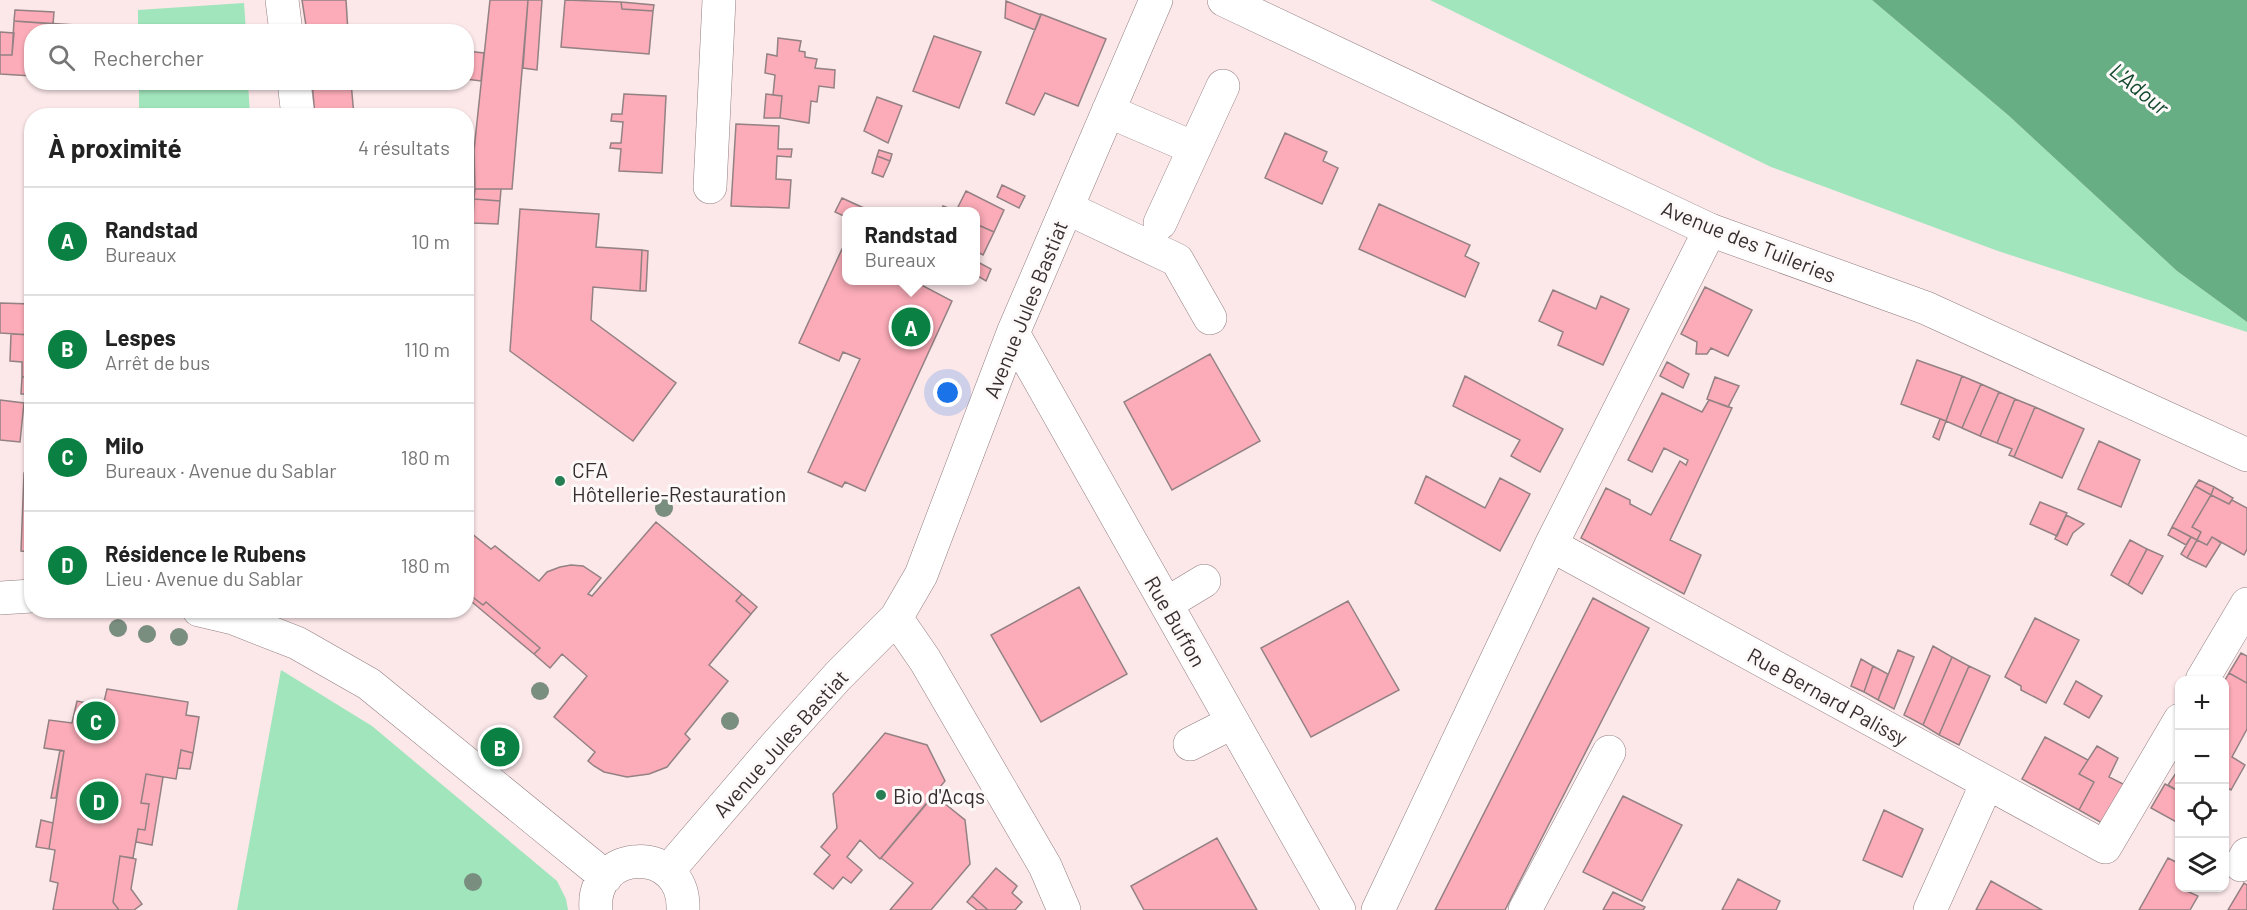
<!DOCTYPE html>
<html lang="fr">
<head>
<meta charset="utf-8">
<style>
	:root { --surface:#fff; --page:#f6f6f6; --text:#222; --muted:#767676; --line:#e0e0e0; --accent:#0b8043 }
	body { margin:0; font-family:Barlow,sans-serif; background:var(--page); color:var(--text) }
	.controls { position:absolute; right:18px; bottom:18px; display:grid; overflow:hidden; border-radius:12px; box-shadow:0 2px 4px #0004 }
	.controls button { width:54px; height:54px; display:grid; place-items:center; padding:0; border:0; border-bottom:2px solid var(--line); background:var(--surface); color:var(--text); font:30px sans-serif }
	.you { position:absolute; left:948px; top:393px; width:21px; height:21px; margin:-15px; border:4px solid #fff; border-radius:50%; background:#1a73e8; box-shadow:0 0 0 9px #1a73e833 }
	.badge { display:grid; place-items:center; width:39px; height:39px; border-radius:50%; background:var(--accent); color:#fff; font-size:20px; font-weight:700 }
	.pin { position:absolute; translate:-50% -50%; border:3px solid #fff; box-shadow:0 2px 6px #0006 }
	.popup { position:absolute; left:842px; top:207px; width:138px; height:78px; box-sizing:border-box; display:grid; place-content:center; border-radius:12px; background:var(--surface); filter:drop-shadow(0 2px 4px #0005); font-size:20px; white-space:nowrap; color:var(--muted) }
	.popup b { font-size:22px; color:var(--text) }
	.popup::after { content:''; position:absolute; left:50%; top:100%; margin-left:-12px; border:12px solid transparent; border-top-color:var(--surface) }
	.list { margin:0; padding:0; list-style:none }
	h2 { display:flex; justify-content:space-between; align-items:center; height:78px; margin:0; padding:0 24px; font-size:26px }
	h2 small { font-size:20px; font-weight:400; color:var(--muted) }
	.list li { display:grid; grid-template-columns:39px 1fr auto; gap:18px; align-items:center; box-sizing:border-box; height:108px; padding:0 24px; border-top:2px solid var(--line) }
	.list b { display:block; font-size:22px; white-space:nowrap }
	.list p { margin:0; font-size:20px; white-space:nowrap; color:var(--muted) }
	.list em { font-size:20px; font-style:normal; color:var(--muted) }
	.icon { flex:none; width:33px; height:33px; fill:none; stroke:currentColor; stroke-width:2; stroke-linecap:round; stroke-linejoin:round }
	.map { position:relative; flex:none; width:2247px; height:910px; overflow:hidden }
	.search { position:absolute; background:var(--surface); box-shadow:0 2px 4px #0004; left:24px; top:24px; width:450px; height:66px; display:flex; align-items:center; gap:15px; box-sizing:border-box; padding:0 21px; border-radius:24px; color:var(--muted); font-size:22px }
	.panel { position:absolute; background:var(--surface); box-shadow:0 2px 4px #0004; left:24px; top:108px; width:450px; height:510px; border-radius:24px }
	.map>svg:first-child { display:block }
	.green { fill:#a0e5bb }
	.water { fill:#68ae85 }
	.building { fill:#fbacb8; stroke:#938183; stroke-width:1.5 }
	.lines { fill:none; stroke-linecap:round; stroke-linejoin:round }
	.minor-casing { stroke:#917e81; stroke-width:34 }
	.major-casing { stroke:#917e81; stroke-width:34 }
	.minor { stroke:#fff; stroke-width:33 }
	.major { stroke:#fff; stroke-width:33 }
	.tree { fill:#7a8e80 }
	.poi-dot { fill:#267e52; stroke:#fdf9f9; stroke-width:2 }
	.labels { text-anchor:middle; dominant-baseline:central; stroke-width:6; stroke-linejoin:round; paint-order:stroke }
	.street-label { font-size:21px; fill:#362e2f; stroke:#fdf9f9 }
	.poi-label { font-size:21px; fill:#362e2f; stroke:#fdf9f9; text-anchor:start }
	.water-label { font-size:22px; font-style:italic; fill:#12492e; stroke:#fdf9f9 }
</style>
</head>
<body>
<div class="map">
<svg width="2247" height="910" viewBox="0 0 2247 910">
	<rect width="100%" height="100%" fill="#fce7e9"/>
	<path class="green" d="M1430,0H1872L2008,115L2177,271L2247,322V332L1998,251L1771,167Z
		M244,3L246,31H138V10Z
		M139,83H248L250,115H139Z
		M281,670L372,726L557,881L566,899L568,910H237Z"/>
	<path class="water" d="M1872,0H2247V322L2177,271L2008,115Z"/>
	<path class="building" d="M302,0H346L348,32H307Z
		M490,0H528L512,189H475L474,150Z
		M528,0H542L537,70L523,68Z
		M565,0L621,2L622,9L653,11L649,54L561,47Z
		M1006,1L1041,15L1035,30L1005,18Z
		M621,2L654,5L653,11L622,9Z
		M15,10L54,12L53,24L14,21Z
		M1041,14L1106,39L1078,106L1045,93L1034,115L1006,103Z
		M14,21L91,26V32H32V76L0,74V55H12Z
		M0,32L14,33L12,55H0Z
		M934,36L981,52L959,108L913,91Z
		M778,38L801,41L799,51L805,52V57L817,59L815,68L835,70L834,88L819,86L817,102L811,101L809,123L780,118L782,96L773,95L775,75L765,73L767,54L777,56Z
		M466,51L484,53L481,81L466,79Z
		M312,82H351L354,116H315Z
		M624,94L666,96L662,173L619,171L621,149L610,148L611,143H621L623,122L611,121L612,114H622Z
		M766,94L782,96L780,118H764Z
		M877,97L902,106L888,143L864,131Z
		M736,124L779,126L778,149H792L791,157L777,156L776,179L791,180L789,208L731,206Z
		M1285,133L1327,152L1323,161L1338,168L1322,204L1265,178Z
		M466,150H474L475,190H466Z
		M879,150L892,154L890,161L877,156Z
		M877,156L890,161L883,177L872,173Z
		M1002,185L1025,196L1019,208L997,197Z
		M475,189H501L500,201L474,199Z
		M966,191L1004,210L994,232L976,224V212H949L942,208L943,206L956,211Z
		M842,198L866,209L865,212H846V217L835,212Z
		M474,199L500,201L498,224L473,223Z
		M1379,204L1470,245L1465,256L1479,263L1465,297L1359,249Z
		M520,209L599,214L596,247L642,250L640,291L593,287L591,320L676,383L633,441L510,351Z
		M976,224L994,232L983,255L976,251Z
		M842,249L846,251V280H912L952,301L865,491L845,482L842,487L808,472L860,359L843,352L839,361L799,343Z
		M642,250L648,251L646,291H640Z
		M976,261L991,269L986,281L976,275Z
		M1705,287L1752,310L1728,356L1711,348L1707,354H1696L1697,342L1681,334Z
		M1553,290L1596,309L1601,296L1629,309L1603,365L1558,345L1563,332L1539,321Z
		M0,303L32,304V335L0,333Z
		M11,334L32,335V377H22V362L10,361Z
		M1210,354L1260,441L1172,490L1124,402Z
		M1917,360L1962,376L1946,421L1901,404Z
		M1667,362L1689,374L1683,388L1660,376Z
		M1465,376L1563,429L1540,472L1511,456L1520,440L1453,406Z
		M1962,376L1981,384L1962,428L1946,421Z
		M22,377H32V394H21Z
		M1715,377L1739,386L1728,407L1707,399Z
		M1981,384L1999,392L1980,436L1962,428Z
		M1999,392L2015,399L1997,443L1980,436Z
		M1662,393L1702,412L1709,400L1732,408L1670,540L1701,555L1684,594L1581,538L1606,488L1630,500V504L1651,515L1680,461L1686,465L1688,460L1664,448L1652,472L1628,460Z
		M2015,399L2035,407L2014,457L2009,455L2012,449L1997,443Z
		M0,400L24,403L20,442L0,440Z
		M2035,407L2084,429L2062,478L2014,457Z
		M1940,419L1946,421L1939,440L1933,437Z
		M2099,441L2140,460L2121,507L2078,489Z
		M24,473H32V552L21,551Z
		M1426,476L1485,508L1500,478L1530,494L1500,551L1415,503Z
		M2199,480L2214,487L2211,495L2195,486Z
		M2195,486L2211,495L2192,527L2201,532L2197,540L2172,527Z
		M2214,487L2233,498L2229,504L2211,495Z
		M2211,495L2229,504L2232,500L2247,508V549L2244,555L2212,537L2207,545L2197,540L2201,532L2192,527Z
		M2040,502L2067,513L2057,536L2030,524Z
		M2066,515L2084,524L2073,533L2067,545L2055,539Z
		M656,522L742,594L736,601L751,614L709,665L728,681L685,734L690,739L667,767L649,774L627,777L604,772L594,766L588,761L595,752L554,717L587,676L562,654L550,668L534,654L540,648L486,602L483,605L466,592V529L491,549L495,546L539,581L547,572L560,567L571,565L583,566L601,578L588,594L592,596Z
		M2172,527L2191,537L2186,545L2168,535Z
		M2191,537L2197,540L2187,558L2181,554Z
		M2212,537L2221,543L2206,567L2187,558L2197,540L2207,545Z
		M2130,540L2147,549L2128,585L2111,575Z
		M2147,549L2163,556L2142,594L2128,585Z
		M1079,587L1127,674L1041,722L991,635Z
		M466,592L483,605L486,602L540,648L534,654L466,597Z
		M742,594L757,607L751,614L736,601Z
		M1593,598L1649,628L1505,910H1435Z
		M1348,601L1399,690L1311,737L1261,648Z
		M2035,618L2079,640L2046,703L2021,690V686L2005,677Z
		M1933,646L1952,657L1923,725L1904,715Z
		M1898,650L1914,657L1894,709L1878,700Z
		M2241,653L2247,656V683L2229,673Z
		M1952,657L1969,666L1939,735L1923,725Z
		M1861,659L1873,666L1864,692L1851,686Z
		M1873,666L1888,674L1878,700L1864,692Z
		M1969,666L1990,676L1959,745L1939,735Z
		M2229,673L2247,683V729L2232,757L2245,765L2231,790L2224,786V682Z
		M2076,681L2102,696L2089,718L2064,704Z
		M107,689L188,702L186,715L199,717L193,753L181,750L176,779L146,774L141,803L149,804L145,830L138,829L133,858L120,856L113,902L119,910H53L58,883L50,881L55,850L49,849L64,751L44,748L49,720L72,723L77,701L103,706Z
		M885,733L927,745L945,781L880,859L860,840L847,857L862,870L851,883L843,877L833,889L814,874L830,855L821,847L837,828L833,794Z
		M2045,737L2088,760L2079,774L2094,782L2079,810L2022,779Z
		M2097,746L2118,758L2109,777L2125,785L2102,823L2079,810L2094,782L2079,774Z
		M60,750L64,751L56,798H51Z
		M181,750L193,753L190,769L178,768Z
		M2176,773L2180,776V792L2168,785Z
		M146,774L163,777L152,845L136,842L138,829L145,830L149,804L141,803Z
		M2165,784L2180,792V824L2151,808Z
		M934,795L965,820L970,864L931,910H890L913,883L881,858Z
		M1623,796L1682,825L1642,901L1583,872Z
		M1884,810L1923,829L1902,877L1863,860Z
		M41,820L53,823L49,849L36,847Z
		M1217,838L1257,910H1144L1131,886Z
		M120,856L136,859L131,889L142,904L134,910H119L113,902Z
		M2168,858L2180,864V888L2198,896L2190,910H2139Z
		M996,868L1017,886L1012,893L1022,902L1015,910H988L972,896Z
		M1738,879L1780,901L1776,910H1722Z
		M1991,881L2042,910H1976Z
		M2244,883L2247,885V910H2228Z
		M1613,892L1645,907L1643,910H1603Z
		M972,896L988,910H977L967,902Z"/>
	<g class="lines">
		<g class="minor-casing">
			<path id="minor" d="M282,0L286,32
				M294,82L298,116
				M1108,111L1194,148
				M710,187L719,0
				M1067,208L1177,260L1210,318
				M1160,223L1223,86
				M1710,230L1551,545L2105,847L2180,720
				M1013,333L1339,910
				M0,598L32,596
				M1166,604L1204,581
				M199,610L233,618L297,643L369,684L606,877
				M896,618L925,660L1045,866L1064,910
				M2202,680L2247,604
				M1190,744L1233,722
				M2241,865L2247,854
				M668,871L777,744L838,676L896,618L921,575L1013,333L1156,0
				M596,910C590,847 686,844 683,910
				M1378,910L1551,545
				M1525,910L1609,752
				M1930,910L1987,783"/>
		</g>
		<g class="major-casing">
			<path id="major" d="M1224,0L1710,230L1926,308L2247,455"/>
		</g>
		<use href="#minor" class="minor"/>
		<use href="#major" class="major"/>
	</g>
	<g class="tree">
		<circle cx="664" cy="508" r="9"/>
		<circle cx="118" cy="628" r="9"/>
		<circle cx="147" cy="634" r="9"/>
		<circle cx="179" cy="637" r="9"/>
		<circle cx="540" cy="691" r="9"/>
		<circle cx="730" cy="721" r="9"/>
		<circle cx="473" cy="882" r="9"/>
	</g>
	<g class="poi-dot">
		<circle cx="560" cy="481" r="6"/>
		<circle cx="881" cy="795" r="6"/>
	</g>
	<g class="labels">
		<g class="street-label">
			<text transform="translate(1749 241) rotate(22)">Avenue des Tuileries</text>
			<text transform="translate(1025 309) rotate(-68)">Avenue Jules Bastiat</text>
			<text transform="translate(1176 621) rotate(60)">Rue Buffon</text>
			<text transform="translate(1828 696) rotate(29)">Rue Bernard Palissy</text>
			<text transform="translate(780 743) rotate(-48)">Avenue Jules Bastiat</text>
		</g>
		<g class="poi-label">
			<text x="572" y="469">CFA<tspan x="572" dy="24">Hôtellerie-Restauration</tspan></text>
			<text x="893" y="795">Bio d'Acqs</text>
		</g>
		<g class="water-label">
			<text transform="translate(2140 88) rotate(39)">L'Adour</text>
		</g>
	</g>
</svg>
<div class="controls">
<button>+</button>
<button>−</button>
<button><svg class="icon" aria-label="locate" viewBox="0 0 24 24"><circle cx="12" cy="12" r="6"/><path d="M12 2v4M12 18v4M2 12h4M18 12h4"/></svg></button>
<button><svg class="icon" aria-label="layers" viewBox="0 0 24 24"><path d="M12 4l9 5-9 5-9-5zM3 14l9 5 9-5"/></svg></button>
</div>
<div class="you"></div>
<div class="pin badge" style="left:911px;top:327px">A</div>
<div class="popup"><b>Randstad</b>Bureaux</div>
<div class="pin badge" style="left:500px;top:747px">B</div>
<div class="pin badge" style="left:96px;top:721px">C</div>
<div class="pin badge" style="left:99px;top:801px">D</div>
<div class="search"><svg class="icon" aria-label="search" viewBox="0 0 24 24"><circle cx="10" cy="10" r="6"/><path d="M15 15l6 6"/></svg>Rechercher</div>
<section class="panel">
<h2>À proximité<small>4 résultats</small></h2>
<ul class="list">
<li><span class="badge">A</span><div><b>Randstad</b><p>Bureaux</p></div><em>10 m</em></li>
<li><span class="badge">B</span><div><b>Lespes</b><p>Arrêt de bus</p></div><em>110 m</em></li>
<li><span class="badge">C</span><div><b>Milo</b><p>Bureaux · Avenue du Sablar</p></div><em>180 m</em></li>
<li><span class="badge">D</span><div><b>Résidence le Rubens</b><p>Lieu · Avenue du Sablar</p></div><em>180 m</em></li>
</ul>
</section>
</div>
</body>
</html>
